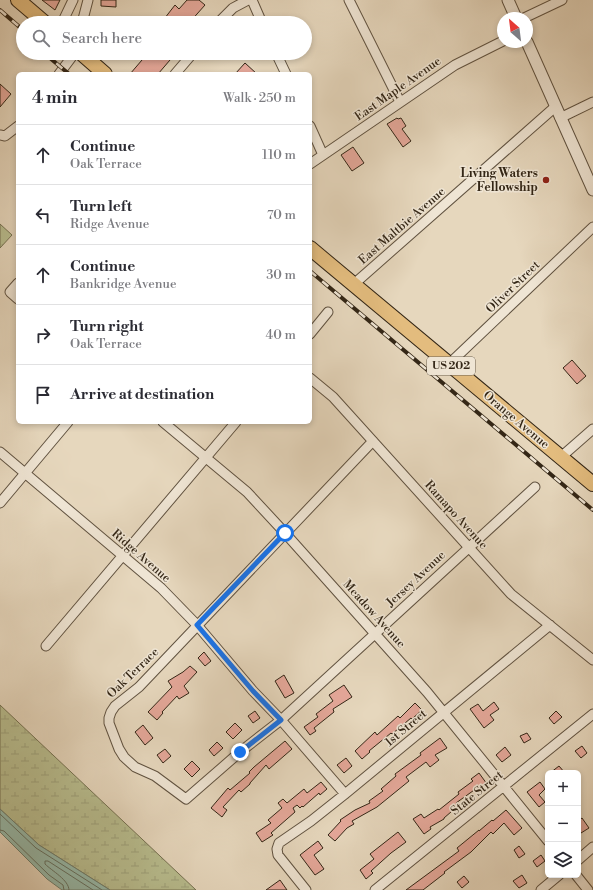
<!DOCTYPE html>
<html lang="en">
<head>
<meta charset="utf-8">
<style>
	:root { --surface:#fff; --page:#f7f7f7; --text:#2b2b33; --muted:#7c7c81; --line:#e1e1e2 }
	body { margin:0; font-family:"Libre Bodoni",serif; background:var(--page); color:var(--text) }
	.controls { position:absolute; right:12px; bottom:12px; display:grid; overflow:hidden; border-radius:6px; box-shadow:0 2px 6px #0003 }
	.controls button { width:36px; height:36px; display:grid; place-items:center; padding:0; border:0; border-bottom:1px solid var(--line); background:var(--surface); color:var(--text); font:20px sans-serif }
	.compass { position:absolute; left:497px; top:12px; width:36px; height:36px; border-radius:50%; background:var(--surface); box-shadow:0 2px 6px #0003; rotate:332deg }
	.stop { position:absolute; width:12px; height:12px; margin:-9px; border:3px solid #1a73e8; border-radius:50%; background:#fff }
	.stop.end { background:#1a73e8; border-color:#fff; box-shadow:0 1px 4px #0008 }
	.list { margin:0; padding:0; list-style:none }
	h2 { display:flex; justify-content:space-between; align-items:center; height:52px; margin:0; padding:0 16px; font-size:17px }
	h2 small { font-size:13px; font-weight:400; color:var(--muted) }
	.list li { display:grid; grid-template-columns:26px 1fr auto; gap:12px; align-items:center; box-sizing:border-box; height:60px; padding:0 16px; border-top:1px solid var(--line) }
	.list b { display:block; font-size:15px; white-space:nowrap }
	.list p { margin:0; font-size:13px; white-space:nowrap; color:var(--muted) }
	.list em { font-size:13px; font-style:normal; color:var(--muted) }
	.icon { flex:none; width:22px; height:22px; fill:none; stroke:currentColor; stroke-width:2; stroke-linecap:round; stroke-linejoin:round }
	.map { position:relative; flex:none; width:593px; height:890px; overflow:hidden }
	.search { position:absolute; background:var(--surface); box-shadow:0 2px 6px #0003; left:16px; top:16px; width:296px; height:44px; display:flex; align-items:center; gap:10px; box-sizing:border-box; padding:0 14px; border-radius:22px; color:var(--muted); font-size:15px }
	.panel { position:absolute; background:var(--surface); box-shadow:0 2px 6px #0003; left:16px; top:72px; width:296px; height:352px; border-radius:6px }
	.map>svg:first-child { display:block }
	.grass { fill:url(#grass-tufts); stroke:#767252 }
	.wetland { fill:url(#wetland-marsh); stroke:#767252 }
	.water { fill:#97baaa; stroke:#6f7f6f }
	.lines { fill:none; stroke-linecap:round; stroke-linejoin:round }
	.shore { stroke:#657060; stroke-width:1 }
	.building { fill:#e5a89a; stroke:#332616 }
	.minor-casing { stroke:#605240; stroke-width:11 }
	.tertiary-casing { stroke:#605240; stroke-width:13 }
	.primary-casing { stroke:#332616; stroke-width:16 }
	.minor { stroke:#efe5d4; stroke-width:9 }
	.tertiary { stroke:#efe5d4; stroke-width:11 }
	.primary { stroke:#e3bc7e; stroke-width:14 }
	.rail-casing { stroke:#332616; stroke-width:4 }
	.rail { stroke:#efe5d4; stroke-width:2.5; stroke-dasharray:8; stroke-linecap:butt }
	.route { stroke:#1a73e8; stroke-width:5 }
	.poi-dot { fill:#8f2418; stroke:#efe5d4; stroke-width:1.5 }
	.labels { text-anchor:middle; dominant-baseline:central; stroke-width:3; stroke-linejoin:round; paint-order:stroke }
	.shield { fill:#efe5d4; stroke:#6b5f4f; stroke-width:1 }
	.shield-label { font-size:11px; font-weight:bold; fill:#332616 }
	.street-label { font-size:12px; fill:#332616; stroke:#efe5d4 }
	.poi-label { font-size:12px; font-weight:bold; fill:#332616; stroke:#efe5d4; text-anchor:end }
</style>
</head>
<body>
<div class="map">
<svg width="593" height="890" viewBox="0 0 593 890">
	<defs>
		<pattern id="grass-tufts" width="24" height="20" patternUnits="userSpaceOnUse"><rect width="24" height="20" fill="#b8bd8f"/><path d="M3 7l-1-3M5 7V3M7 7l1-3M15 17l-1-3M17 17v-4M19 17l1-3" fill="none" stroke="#9fa27b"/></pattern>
		<pattern id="wetland-marsh" width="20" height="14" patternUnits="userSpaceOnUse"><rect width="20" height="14" fill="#b8bd8f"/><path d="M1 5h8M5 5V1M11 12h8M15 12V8" fill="none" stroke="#9fa27b"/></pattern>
	</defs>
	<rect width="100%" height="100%" fill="#e6d7bd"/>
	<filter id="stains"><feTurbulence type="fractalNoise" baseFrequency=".005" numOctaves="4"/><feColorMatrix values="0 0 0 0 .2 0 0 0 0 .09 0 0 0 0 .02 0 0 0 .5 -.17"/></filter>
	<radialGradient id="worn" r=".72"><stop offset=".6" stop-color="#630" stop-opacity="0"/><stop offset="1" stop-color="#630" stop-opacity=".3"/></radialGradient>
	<path class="grass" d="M0,224L12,235L0,248Z"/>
	<path class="wetland" d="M0,705L196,890H110L39,845L0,809Z"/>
	<path class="water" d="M0,809L39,845L110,890H62L47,879L0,832Z"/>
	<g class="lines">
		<path class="shore" d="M0,814L36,848L102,890
			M0,830L4,831L49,875L63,885L64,890
			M69,890C69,880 52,871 45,864V861H48L93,890"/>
	</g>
	<path class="building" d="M42,0H60L55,10Z
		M101,0H116V7L101,6Z
		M187,0H199L205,5L189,23H161L175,5L179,9Z
		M148,53H176L158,74H130Z
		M245,63L257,74H235Z
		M0,84L11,94L0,107Z
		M397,118L398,119L401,118L406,126L402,129L411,141L403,147L387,124Z
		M353,147L364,163L352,171L341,155Z
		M572,360L586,376L577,384L563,368Z
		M204,652L211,661L205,666L198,658Z
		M190,666L197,672L184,686L189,693L179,699L177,696L162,712L163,713L157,720L148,712L172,687L168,681L183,672Z
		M284,675L294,693L285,698L275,681Z
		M344,685L352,697L333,709L334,712L314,728L316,731L310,735L304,727L318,717L316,714L333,701L329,695Z
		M494,702L499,709L490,715L494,720L484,728L470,709L478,704L483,711Z
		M415,703L422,710L412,719L411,718L392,734L391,733L369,751L370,752L362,759L355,751L375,732L377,735L398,716L400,718Z
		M255,711L260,718L253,723L248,716Z
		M556,711L562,717L554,724L549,718Z
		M235,723L242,730L233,739L226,732Z
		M143,725L153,738L145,745L135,732Z
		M527,733L531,739L524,743L520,736Z
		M440,738L447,748L435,755L439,760L430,767L426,762L406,777L409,781L377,807L352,821L354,824L347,828L335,841L328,835L341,821L340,820L355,810L370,803L369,801L383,791L381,789L396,776L395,774L421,755L420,753Z
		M285,741L292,749L269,769L266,765L250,783V784L241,792L239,790L223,807L227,810L222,817L211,808L228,788L230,790L250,773L249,772L254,767Z
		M217,742L223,748L214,756L209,750Z
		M582,746L587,753L581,758L575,751Z
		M505,747L511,755L502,762L496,755Z
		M165,749L171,756L163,763L157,755Z
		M346,758L352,766L344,773L337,765Z
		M192,761L200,769L192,777L184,769Z
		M559,766L565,773H550Z
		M479,773L487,784L479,790L477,788L456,803L459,805L444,818V819L430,827L431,829L424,834L413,819L421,814L424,818L438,809L439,810L459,794L458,792L473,781L471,779Z
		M321,782L327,789L320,795L319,793L303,807L302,806L300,808L297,805L293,808L295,812L271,833L273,835L262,842L256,833L271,823L268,820L282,808L278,803L283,799L287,803L304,789L307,793Z
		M540,782L545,789L539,795L545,802L539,807L527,792Z
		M506,810L522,828L514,835L504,823L493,834L491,832L471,852L444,872L445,873L423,890H406L459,851L457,848L479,830V831L492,820L493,821Z
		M582,818L589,828L581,833L578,828V821Z
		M398,832L406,842L391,853L371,871L373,873L366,879L360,870L374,859L370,854Z
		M318,841L323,848L314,855L324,869L315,875L300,855Z
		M519,846L525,854L519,858L514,850Z
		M541,855L545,861L537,867L533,861Z
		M522,875L527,883L519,888L513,881Z
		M464,876L469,882L462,888L457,882Z
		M280,880L287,890H266Z"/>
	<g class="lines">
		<g class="minor-casing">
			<path id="minor" d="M252,0L262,23
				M349,0L400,102
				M524,18L562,0
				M62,23L73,0
				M82,23L88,0
				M218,23L233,8L248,0
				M276,53L286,74
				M59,74L71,58L73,53
				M175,74L193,53
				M560,118L593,102
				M310,126L323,155
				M0,135L5,136L18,126
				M310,164L455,65L503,41
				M18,283L10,292L18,299
				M354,284L555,107
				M310,334L328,312
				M449,364L593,227
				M310,378L333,397L511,594L593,660
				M163,422L247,492L285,533L427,692L548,841
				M373,441L139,687L115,706L111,712L109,718V723L119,749L124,757L135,767L155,776L186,799L240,752L281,720L535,487
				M0,452L161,588L197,625L253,691L281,720L345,794
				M561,457L593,429
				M0,503L68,422
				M46,646L236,422
				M578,860L593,847
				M576,875L588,890
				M306,890L278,855L277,849L279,843L311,821L345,794L550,625
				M375,890L593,714
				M541,890L559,875"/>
		</g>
		<g class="tertiary-casing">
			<path id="tertiary" d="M508,0L516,18
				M527,42L593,190"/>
		</g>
		<g class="primary-casing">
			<path id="primary" d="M18,0L45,23
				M81,53L105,74
				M310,248L593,484"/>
		</g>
		<use href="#minor" class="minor"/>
		<use href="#tertiary" class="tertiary"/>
		<use href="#primary" class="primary"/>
		<g class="rail-casing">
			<path id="rail" d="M0,10L23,30
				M44,53L69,74
				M310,271L593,510"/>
		</g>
		<use href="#rail" class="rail"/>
	</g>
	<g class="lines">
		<path class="route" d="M240,752L281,720L253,691L197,625L285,533"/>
	</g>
	<circle class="poi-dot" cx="546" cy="180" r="4"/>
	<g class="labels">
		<rect class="shield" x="427" y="357" width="48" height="18" rx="3"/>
		<g class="shield-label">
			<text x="451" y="366">US 202</text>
		</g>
		<g class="street-label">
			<text transform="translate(398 89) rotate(-35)">East Maple Avenue</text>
			<text transform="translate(402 226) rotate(-41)">East Maltbie Avenue</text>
			<text transform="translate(513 287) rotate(-44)">Oliver Street</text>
			<text transform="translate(516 420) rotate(40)">Orange Avenue</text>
			<text transform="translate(456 515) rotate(48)">Ramapo Avenue</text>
			<text transform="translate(141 556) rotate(41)">Ridge Avenue</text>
			<text transform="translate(416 579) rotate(-43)">Jersey Avenue</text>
			<text transform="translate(374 614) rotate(48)">Meadow Avenue</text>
			<text transform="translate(133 673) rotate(-44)">Oak Terrace</text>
			<text transform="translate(406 728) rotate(-40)">1st Street</text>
			<text transform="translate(477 793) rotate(-39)">State Street</text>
		</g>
		<g class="poi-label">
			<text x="538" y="173">Living Waters<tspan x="538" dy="14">Fellowship</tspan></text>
		</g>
	</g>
	<rect width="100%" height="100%" filter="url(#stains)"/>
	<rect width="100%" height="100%" fill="url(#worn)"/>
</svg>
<div class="controls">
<button>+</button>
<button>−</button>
<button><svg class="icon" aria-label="layers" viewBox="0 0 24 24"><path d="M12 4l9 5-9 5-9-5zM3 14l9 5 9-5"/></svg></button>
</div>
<svg class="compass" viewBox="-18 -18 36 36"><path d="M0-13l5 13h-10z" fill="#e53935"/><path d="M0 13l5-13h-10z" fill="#7c7c81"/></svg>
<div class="stop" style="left:285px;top:533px"></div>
<div class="stop end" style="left:240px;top:752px"></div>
<div class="search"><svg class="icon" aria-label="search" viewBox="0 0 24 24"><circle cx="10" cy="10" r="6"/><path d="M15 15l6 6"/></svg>Search here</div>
<section class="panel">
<h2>4 min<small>Walk · 250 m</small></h2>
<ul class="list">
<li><svg class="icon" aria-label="ahead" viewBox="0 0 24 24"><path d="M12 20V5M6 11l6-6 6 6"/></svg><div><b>Continue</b><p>Oak Terrace</p></div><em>110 m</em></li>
<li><svg class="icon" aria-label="left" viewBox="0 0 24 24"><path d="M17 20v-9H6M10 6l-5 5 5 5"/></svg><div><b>Turn left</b><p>Ridge Avenue</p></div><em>70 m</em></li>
<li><svg class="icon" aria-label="ahead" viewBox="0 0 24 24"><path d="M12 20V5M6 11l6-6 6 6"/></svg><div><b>Continue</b><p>Bankridge Avenue</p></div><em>30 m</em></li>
<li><svg class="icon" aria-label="right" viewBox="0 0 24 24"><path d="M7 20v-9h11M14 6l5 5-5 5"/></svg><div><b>Turn right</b><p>Oak Terrace</p></div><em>40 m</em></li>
<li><svg class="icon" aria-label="arrive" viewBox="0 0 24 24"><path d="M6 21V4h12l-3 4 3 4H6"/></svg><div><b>Arrive at destination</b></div></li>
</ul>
</section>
</div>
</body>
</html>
